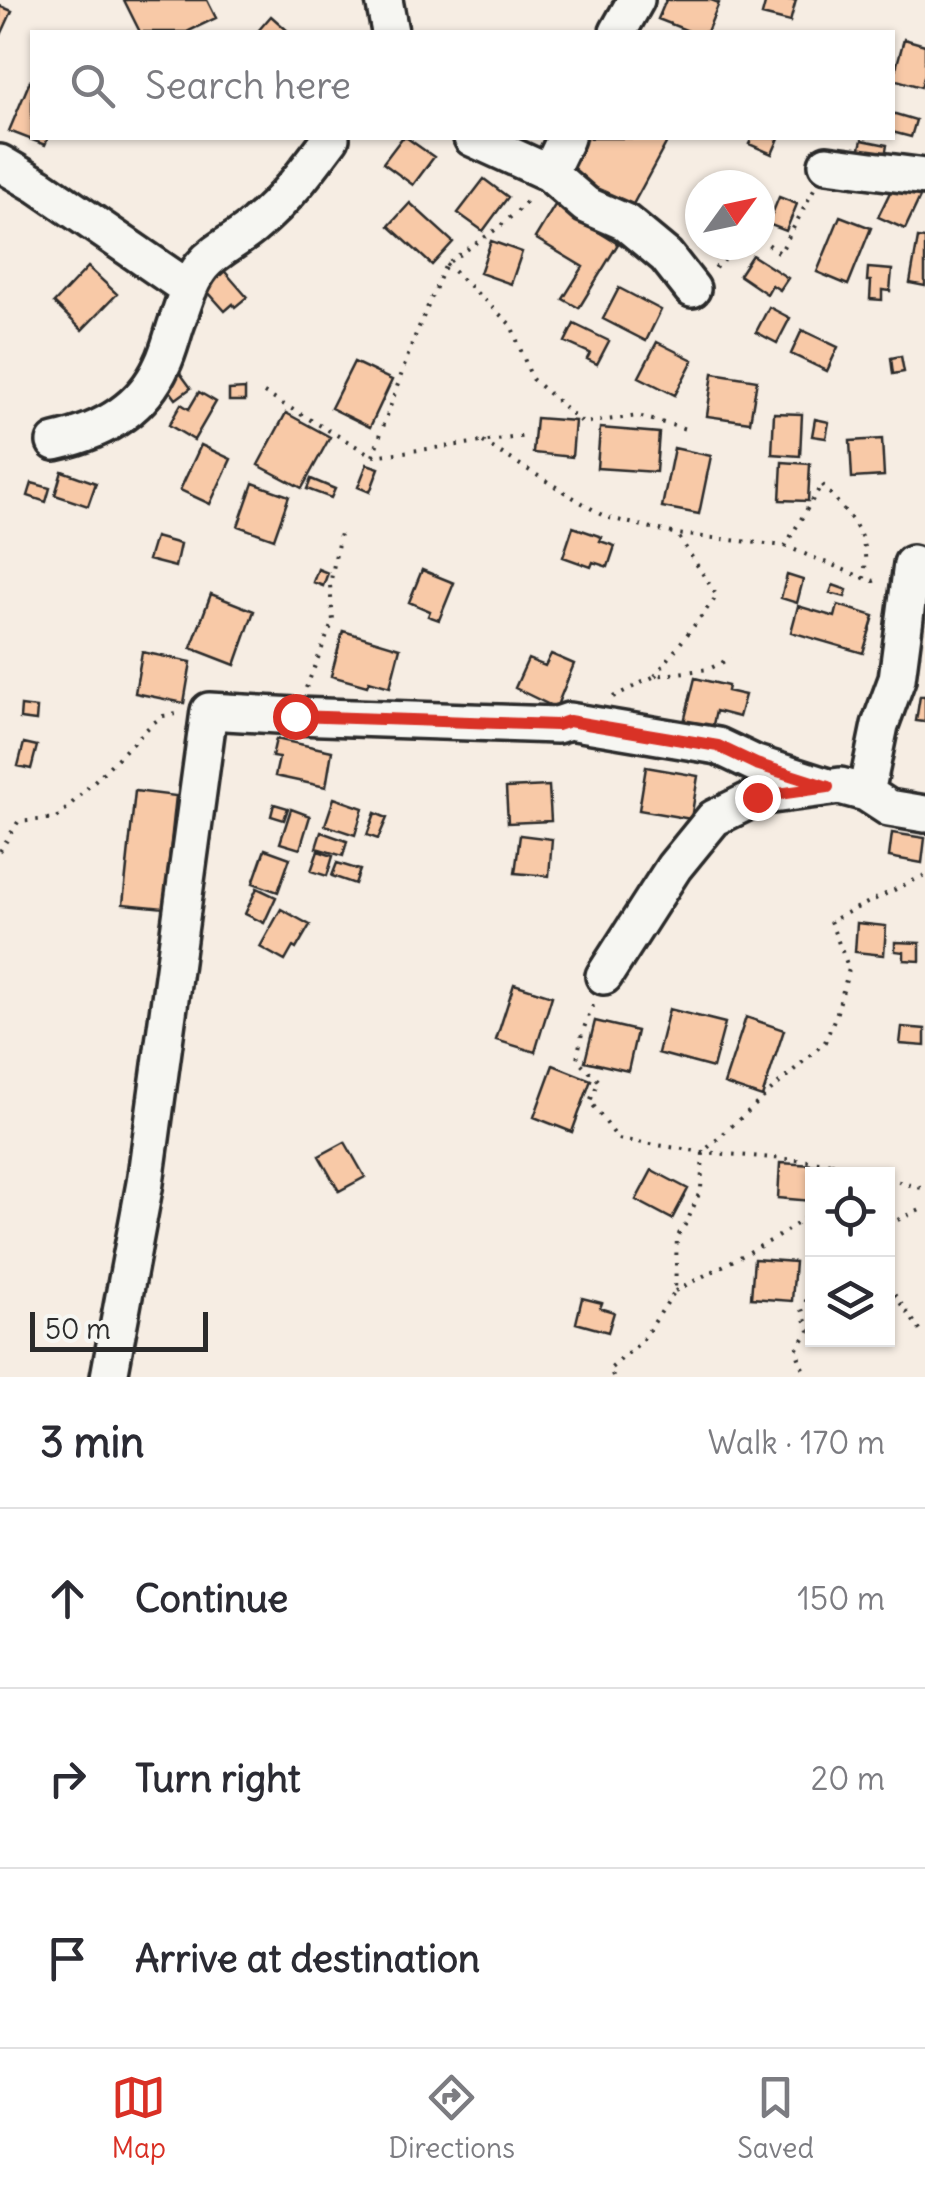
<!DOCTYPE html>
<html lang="en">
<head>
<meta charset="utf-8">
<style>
	:root { --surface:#fff; --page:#f7f7f7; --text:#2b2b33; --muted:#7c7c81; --line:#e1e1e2; --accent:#d93025 }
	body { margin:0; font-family:Delius,sans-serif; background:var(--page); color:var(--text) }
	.controls { position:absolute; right:30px; bottom:30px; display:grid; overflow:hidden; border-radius:0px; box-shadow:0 2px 8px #0004 }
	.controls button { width:90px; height:90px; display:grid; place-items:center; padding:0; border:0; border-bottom:2px solid var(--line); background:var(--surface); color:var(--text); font:50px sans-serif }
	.compass { position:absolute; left:685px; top:170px; width:90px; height:90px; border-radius:50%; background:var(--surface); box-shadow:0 2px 8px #0004; rotate:57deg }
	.scale { position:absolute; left:30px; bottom:25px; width:178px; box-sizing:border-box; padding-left:10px; border:5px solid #2b2b2b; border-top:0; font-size:28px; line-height:35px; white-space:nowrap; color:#2b2b2b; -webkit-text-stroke:8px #f6f6f2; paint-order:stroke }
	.stop { position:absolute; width:30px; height:30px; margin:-22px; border:8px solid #d93025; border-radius:50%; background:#fff }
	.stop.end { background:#d93025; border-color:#fff; box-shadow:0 2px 10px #0008 }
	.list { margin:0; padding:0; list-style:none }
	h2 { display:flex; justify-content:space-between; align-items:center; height:130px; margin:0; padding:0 40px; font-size:42px }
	h2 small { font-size:32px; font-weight:400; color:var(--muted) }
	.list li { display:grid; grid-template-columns:65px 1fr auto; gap:30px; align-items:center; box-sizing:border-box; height:180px; padding:0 40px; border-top:2px solid var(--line) }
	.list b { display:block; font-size:38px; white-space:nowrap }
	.list em { font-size:32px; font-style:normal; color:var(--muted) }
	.icon { flex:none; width:55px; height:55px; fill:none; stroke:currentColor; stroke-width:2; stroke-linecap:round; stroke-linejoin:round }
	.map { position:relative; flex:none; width:925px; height:1377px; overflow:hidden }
	.search { position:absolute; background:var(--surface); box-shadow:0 2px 8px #0004; left:30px; right:30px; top:30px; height:110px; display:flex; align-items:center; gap:25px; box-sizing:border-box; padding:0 35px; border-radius:0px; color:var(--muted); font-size:38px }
	.sheet { height:670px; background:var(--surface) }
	nav { display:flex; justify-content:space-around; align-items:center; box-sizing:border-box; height:140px; border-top:2px solid var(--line); background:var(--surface); font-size:28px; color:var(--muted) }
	nav a { display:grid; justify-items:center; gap:5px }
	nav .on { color:var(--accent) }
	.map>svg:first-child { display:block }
	.building { fill:#f8c9a7; stroke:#2b2b2b; stroke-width:2.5 }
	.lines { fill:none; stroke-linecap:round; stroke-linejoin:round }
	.minor-casing { stroke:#2b2b2b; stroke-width:42 }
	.path { stroke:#2b2b2b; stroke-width:4; stroke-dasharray:2.5 8; stroke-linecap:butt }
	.minor { stroke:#f6f6f2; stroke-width:35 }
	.route { stroke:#d93025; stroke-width:12 }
</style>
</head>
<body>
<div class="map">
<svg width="925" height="1377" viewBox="0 0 925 1377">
	<rect width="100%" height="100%" fill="#f6ede3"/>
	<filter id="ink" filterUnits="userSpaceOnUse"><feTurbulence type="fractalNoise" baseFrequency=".01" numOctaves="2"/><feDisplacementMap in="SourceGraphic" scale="20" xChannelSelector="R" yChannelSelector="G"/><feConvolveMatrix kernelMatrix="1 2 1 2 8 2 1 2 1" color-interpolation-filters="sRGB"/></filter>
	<g filter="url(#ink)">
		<path class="building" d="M124,0H207L216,18L187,32H140Z
			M666,0H711L719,3L707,32H691L658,19Z
			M766,0H796L790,22L762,15Z
			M0,6L12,11L1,35H0Z
			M271,16L289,32L258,31Z
			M904,39L925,45V74L921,87L893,79Z
			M30,81L32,82V138H48L45,145L9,131Z
			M892,113L916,120L911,137L892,132Z
			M402,138H407L434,157L413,185L383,163Z
			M577,138H669L631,208L561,169Z
			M752,138H779L772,154L749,144Z
			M862,140L887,145L884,162L858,156Z
			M484,179L508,197L483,231L458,213Z
			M895,182L921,195L905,229L878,217Z
			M779,197L797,204L786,231L768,224Z
			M410,203L453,242L432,265L389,226Z
			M555,205L618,244L579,308L563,299L583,267L535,238Z
			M840,216L871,228L848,285L817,272Z
			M918,238L925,239V286L910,283Z
			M491,241L522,252L511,284L480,273Z
			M752,255L788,278L780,290L772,285L767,294L739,275Z
			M220,266L247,297L235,307L233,304L225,311L200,283Z
			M88,267L117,294L82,330L54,303Z
			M868,268L892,270L890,291L882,290V300L870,299L871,281H867Z
			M619,288L661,310L646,341L603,319Z
			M769,307L790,318L777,343L756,332Z
			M574,324L609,341L597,364L587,359L590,353L565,342Z
			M802,330L838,347L827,371L791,354Z
			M657,342L693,360L675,395L639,377Z
			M901,356L904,372L893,374L891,358Z
			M354,362L392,380L370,427L331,408Z
			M180,373L191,388L176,399L165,384Z
			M713,373L757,380L750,422L707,416Z
			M245,389V401H229V390Z
			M199,392L216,402L194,440L169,425L181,404L189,409Z
			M286,413L330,437L302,488L258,465Z
			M774,413L802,414L800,456L772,454Z
			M536,418L575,421L572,457L533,453Z
			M815,419L829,422L826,438L812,436Z
			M600,428L659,433L656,472L597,468Z
			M882,439L884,476L852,478L850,441Z
			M201,445L231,459L210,504L180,490Z
			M674,448L711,456L699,514L662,507Z
			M782,462L810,464L808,501L780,500Z
			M367,464L379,468L370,492L358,487Z
			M62,471L96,483L88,506L55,495Z
			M311,479L335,489L331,498L307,489Z
			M32,483L50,488L46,502L28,496Z
			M253,483L289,496L274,539L238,526Z
			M573,527L602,537L600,541L615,546L608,567L593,562L591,567L563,557Z
			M155,537L180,544L175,567L148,560Z
			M318,569L328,573L323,586L313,582Z
			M422,570L454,583L439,620L428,616L430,611L409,602Z
			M787,575L803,580L797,603L781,598Z
			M833,585L847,590L845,597L830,593Z
			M211,594L254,611L235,665L191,648Z
			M838,605L874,616L863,653L791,632L798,606L835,617Z
			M343,631L400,648L390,687L369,681L367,686L331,676Z
			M142,652L191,662L184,703L135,693Z
			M551,654L574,664L556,708L515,688L528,659L545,666Z
			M695,678L728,686L727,691L745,695L739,717L716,711L712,729L684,722Z
			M920,696H925V722L916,721Z
			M21,706L37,708L36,721L20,719Z
			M276,739L332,751L326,787L275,776L279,758L272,757Z
			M24,743L37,746L31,769L18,766Z
			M646,767L698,776L691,819L639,810Z
			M549,786L551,821L508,823L506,788Z
			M135,791L176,796L164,908L123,904Z
			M334,798L363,808L355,835L325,825Z
			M274,804L288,808L284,820L271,816Z
			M291,809L310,816L300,849L280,843Z
			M375,813L387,818L378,839L367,835Z
			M321,832L347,841L343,856L316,848Z
			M892,833L925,838L922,863L889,857Z
			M520,835L552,839L549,876L515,873Z
			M265,849L290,858L278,892L253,883Z
			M318,851L333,856L327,876L311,871Z
			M337,863L360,870L355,884L332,876Z
			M257,888L276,897L264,923L245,914Z
			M281,909L310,925L296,949L293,947L285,961L260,947Z
			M857,923L886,926L884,955L855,952Z
			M895,942L920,943V961L904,960V952L895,951Z
			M514,984L552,996L535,1052L496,1040Z
			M669,1009L725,1023L713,1068L658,1053Z
			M746,1017L784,1030L762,1097L724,1084Z
			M595,1021L637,1031L628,1071L585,1061Z
			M902,1027L925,1029V1046L900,1044Z
			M553,1065L591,1080L572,1132L534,1117Z
			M345,1142L365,1177L339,1191L319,1156Z
			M780,1163L814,1165L812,1201L778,1198Z
			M652,1170L688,1189L672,1219L636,1200Z
			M754,1259L795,1262L792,1301L751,1298Z
			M582,1298L602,1303L600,1308L614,1312L608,1332L576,1323Z"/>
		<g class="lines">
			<g class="minor-casing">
				<path id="minor" d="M384,0L390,32
					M618,32L636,0
					M472,138L549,173L586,205L625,222L666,256L692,289
					M0,163L39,186L189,289
					M827,164L925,177
					M549,173L566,138
					M55,442C101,432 142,410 162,365C169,351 172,336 177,322C184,303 189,282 202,266C217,248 239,240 256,224C286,199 308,169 331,138
					M866,793L880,725L897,679L912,564
					M604,976L674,867L714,818L757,797L840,786L866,793L889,808L925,814
					M109,1377L145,1183L209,711L295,716L557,725L569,721L718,746L756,764L828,787"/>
			</g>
			<path class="path" d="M760,238L780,253L814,189
				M446,264L511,325L532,379L583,423L638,416L686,429
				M715,268L741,245
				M264,393L373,456L527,436
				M483,442L605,517L677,534L785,546L822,484C849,517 871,532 864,578L874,581L881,578
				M373,456L413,341L446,264L498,228L521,208L531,196
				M785,546L864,578
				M655,676L717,596L677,534
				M306,688L333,621L330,585L340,533
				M613,697L655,676L709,669L731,658
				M0,851L18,822L57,818L152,724L163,716L177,714
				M593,1005L582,1033L577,1059L599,1081L590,1101L618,1139L703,1152L832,1163L839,1174
				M829,1174L832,1163L871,1174
				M888,1179L925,1189
				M888,1224L925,1208
				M888,1286L925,1337
				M675,1291L774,1239L812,1214
				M613,1377L610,1369L642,1341L675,1291L677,1237L687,1222L701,1189L703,1152L825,1042L837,1012L849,969L830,921L925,875
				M797,1377L803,1369L796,1350L809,1331L802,1309L812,1289"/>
			<use href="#minor" class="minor"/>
		</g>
	</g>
	<g class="lines" filter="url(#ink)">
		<path class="route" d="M295,716L557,725L569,721L718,746L756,764L828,787L757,797"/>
	</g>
</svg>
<div class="controls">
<button><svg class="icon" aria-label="locate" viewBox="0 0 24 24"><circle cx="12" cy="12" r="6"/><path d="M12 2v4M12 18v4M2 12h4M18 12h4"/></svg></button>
<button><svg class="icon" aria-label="layers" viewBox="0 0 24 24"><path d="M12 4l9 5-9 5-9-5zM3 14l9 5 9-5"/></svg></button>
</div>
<svg class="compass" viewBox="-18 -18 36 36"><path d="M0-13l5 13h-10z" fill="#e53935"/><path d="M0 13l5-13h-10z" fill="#7c7c81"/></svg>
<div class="scale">50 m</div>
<div class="stop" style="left:295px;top:716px"></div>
<div class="stop end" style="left:757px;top:797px"></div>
<div class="search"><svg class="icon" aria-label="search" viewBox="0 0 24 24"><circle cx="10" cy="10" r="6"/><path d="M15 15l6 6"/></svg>Search here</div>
</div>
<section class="sheet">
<h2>3 min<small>Walk · 170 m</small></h2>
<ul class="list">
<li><svg class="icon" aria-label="ahead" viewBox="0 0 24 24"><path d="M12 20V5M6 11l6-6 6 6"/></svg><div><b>Continue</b></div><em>150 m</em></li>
<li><svg class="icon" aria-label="right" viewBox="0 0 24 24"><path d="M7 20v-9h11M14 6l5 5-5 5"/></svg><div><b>Turn right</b></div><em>20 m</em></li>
<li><svg class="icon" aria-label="arrive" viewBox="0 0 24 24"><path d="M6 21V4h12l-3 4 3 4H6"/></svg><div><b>Arrive at destination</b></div></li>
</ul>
</section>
<nav>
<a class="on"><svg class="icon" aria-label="map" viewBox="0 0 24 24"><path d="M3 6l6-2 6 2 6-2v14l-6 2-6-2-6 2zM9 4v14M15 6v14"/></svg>Map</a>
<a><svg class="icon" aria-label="directions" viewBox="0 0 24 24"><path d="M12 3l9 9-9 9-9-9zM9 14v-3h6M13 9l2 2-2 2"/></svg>Directions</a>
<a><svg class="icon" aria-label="saved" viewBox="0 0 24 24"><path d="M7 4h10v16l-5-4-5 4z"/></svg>Saved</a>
</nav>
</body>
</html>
